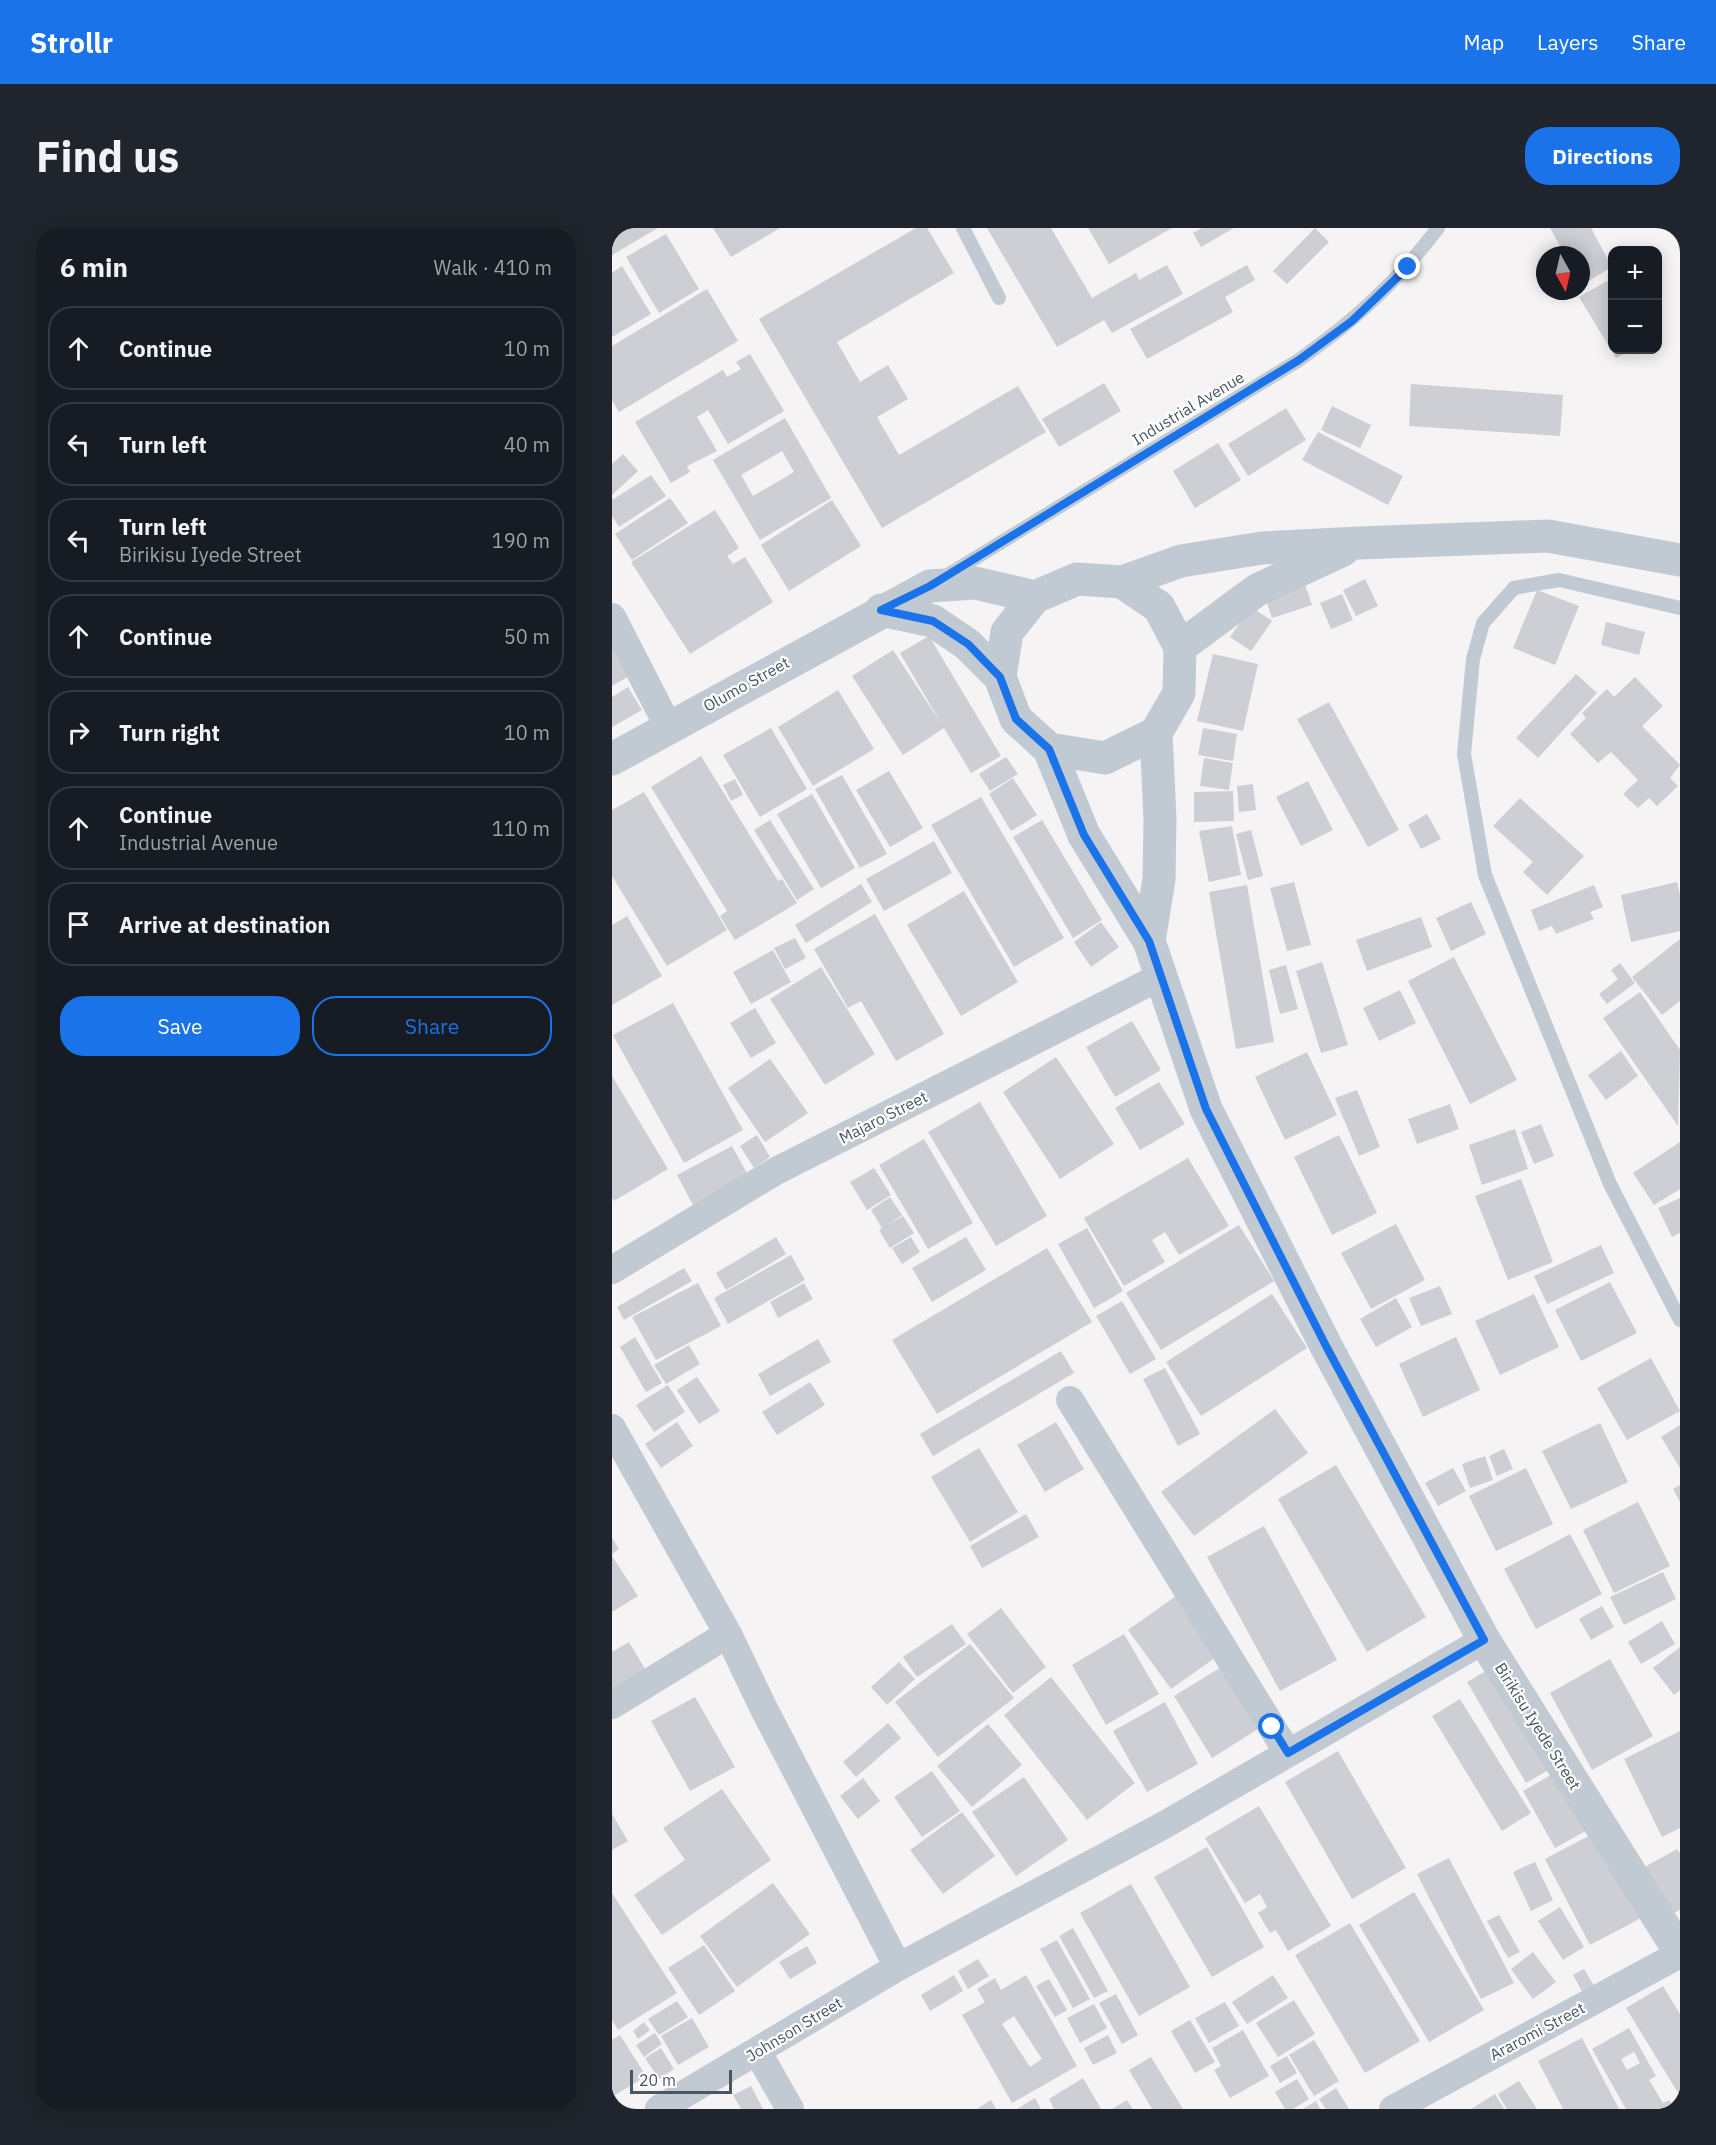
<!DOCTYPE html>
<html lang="en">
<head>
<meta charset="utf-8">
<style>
	:root { --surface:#171b24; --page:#20242c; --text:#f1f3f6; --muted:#9ea1a6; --line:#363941; --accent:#1a73e8 }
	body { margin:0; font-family:"IBM Plex Sans",sans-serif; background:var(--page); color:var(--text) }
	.controls { position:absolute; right:18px; top:18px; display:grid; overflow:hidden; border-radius:12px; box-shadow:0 3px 15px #0003 }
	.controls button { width:54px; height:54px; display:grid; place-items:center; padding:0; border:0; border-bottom:2px solid var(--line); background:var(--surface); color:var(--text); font:30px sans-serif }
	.compass { position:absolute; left:924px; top:18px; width:54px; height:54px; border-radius:50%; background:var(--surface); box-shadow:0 3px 15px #0003; rotate:172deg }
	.scale { position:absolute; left:18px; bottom:15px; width:102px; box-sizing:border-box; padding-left:6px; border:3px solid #4a5661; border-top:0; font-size:16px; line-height:21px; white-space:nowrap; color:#4a5661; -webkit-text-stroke:4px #fff; paint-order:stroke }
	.stop { position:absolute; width:18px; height:18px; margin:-14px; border:4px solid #1a73e8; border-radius:50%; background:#fff }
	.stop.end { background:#1a73e8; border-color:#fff; box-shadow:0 2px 6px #0008 }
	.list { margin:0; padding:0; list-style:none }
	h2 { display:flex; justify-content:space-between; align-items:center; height:78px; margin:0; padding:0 24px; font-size:26px }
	h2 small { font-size:20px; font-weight:400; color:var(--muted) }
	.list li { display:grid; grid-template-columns:39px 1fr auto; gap:18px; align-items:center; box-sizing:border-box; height:84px; margin:0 12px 12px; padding:0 12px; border:2px solid var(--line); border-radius:24px }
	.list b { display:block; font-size:22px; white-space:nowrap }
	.list p { margin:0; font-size:20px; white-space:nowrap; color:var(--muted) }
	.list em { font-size:20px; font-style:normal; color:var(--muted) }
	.actions { display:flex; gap:12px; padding:18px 24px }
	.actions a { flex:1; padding:14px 0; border:2px solid var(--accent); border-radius:24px; text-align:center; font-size:21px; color:var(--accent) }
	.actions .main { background:var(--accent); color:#fff }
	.icon { flex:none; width:33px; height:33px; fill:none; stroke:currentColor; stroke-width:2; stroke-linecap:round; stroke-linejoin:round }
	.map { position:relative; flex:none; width:1068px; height:1881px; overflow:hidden; border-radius:24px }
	header { display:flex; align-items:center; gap:36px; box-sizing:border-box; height:84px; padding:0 30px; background:var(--accent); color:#fff }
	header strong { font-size:28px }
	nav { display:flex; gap:33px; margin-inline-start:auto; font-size:21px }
	.intro { display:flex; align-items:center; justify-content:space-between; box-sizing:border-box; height:144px; padding:0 36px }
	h1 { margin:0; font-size:42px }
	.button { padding:15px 27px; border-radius:24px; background:var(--accent); color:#fff; font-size:21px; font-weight:700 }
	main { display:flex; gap:36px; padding:0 36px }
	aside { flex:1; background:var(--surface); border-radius:24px; box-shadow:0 3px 15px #0003 }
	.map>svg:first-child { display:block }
	.building { fill:#cdcfd5; fill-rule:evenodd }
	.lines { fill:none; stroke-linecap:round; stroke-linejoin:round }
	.service { stroke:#c1cad2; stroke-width:14 }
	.minor { stroke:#c1cad2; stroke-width:28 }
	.tertiary { stroke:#c1cad2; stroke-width:33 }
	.route { stroke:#1a73e8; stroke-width:8 }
	.labels { text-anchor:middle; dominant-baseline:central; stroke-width:4.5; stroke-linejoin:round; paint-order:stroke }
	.street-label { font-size:16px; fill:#4a5661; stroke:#fff }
</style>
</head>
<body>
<header>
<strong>Strollr</strong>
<nav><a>Map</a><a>Layers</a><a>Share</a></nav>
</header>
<div class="intro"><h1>Find us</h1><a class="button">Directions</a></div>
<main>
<aside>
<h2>6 min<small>Walk · 410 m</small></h2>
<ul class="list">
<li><svg class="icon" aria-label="ahead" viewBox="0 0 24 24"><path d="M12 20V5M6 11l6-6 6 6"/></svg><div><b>Continue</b></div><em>10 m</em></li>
<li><svg class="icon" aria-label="left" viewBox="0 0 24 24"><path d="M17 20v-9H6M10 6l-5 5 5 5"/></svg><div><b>Turn left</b></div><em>40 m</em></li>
<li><svg class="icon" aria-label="left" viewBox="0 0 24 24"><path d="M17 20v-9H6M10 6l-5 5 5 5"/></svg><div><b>Turn left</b><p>Birikisu Iyede Street</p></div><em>190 m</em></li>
<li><svg class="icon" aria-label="ahead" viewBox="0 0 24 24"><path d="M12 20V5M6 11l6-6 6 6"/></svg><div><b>Continue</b></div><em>50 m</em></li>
<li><svg class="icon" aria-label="right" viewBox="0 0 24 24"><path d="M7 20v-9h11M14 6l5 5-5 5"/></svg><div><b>Turn right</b></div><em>10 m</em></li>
<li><svg class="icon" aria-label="ahead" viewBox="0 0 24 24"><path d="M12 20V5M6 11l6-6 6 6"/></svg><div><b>Continue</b><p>Industrial Avenue</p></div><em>110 m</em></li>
<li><svg class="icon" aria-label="arrive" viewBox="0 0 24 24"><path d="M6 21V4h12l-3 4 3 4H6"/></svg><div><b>Arrive at destination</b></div></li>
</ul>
<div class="actions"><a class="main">Save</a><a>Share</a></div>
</aside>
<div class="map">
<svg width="1068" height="1881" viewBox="0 0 1068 1881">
	<rect width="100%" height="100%" fill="#f5f3f3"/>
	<path class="building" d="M0,0H46L0,27Z
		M101,0H168L119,29Z
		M304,0H315L342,45L225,114L248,154L276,137L296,171L265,189L287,227L406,158L434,204L270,300L147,91Z
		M375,0H439L480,70L524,45L527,52L555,37L571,66L500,105L492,92L445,119Z
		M476,0H560L497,36Z
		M590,0H622L589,19L581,5Z
		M703,0L717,14L675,56L661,43Z
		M938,0H979L1000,39L970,57L969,27H953Z
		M54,6L87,61L47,85L14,29Z
		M635,37L643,52L613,69L621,84L535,131L518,101Z
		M10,38L39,86L0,109V45Z
		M995,53L1000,62V122H1020L1004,130L967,69Z
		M95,61L126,113L7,184L0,172V118Z
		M138,126L172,183L116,216L96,182L85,189L105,223L75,238L78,244L59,255L23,194L111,142L115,149L129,141L124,134Z
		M492,155L509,183L447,219L430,191Z
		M799,156L951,167L948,208L797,198Z
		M720,178L759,197L748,220L709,202Z
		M674,180L694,212L636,248L616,216Z
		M173,190L219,270L148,312L101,232ZM170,223L182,244L141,268L129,247Z
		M706,204L791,248L776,277L690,232Z
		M606,215L629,252L583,280L561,243Z
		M11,226L26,243L0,267V236Z
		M39,247L54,268L7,299L0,288V272Z
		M58,270L76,295L20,332L3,306Z
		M220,272L249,318L177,363L149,317Z
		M103,282L127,320L115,328L121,336L133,329L161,374L78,426L19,334Z
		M753,351L766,378L744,388L731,362Z
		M693,356L700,377L660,390L653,369Z
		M925,362L967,378L943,437L901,420Z
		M730,366L741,392L719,401L708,375Z
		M639,379L660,393L639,423L618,409Z
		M994,394L1033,404L1027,427L989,417Z
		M317,408L389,528L359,545L332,500L291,527L240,448L281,422L330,497L288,425Z
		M0,414L19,447L0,458Z
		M601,426L646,436L631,503L585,493Z
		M964,446L985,465L926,530L904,510Z
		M1023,449L1051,478L1030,498L1068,537L1058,550L1066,558L1045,578L1037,570L1026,580L1011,566L1026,552L999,524L986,535L958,506L974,490L970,485L995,461L1002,469Z
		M16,459L30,482L0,499V469Z
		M226,462L262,521L201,558L166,499Z
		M717,474L787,602L756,619L685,491Z
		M159,500L195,561L148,589L111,527Z
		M591,500L625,506L621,533L586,527Z
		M89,528L166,653L170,651L185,675L123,712L108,688L115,683L39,559Z
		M394,529L406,546L378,563L367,546Z
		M592,530L621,535L617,562L588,558Z
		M277,543L311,600L278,619L244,562Z
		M230,547L275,626L248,640L203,561Z
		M401,550L425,587L399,603L377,566Z
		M123,551L131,567L119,573L111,557Z
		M696,553L721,602L689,618L664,569Z
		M641,556L644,582L627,584L625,558Z
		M621,563L622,593L582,594V564Z
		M32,564L115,702L55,738L0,648V582Z
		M200,566L243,640L209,660L165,586Z
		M369,569L452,710L402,739L319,597Z
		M908,570L972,628L935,667L911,644L921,634L881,598Z
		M815,586L829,611L809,621L796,597Z
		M158,592L202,661L185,672L142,602Z
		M430,592L490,692L461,710L401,609Z
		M620,598L629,647L597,654L587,603Z
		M639,602L651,648L636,652L624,606Z
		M322,613L340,645L272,683L254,651Z
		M682,654L699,717L675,723L658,660Z
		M1065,654L1068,667V703L1019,714L1009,667Z
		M249,656L260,674L194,715L183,697Z
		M635,657L662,814L624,821L597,664Z
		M982,657L991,679L978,684L982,691L944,706L940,698L927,703L919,682Z
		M352,663L406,754L349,788L295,697Z
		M859,674L874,706L839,723L824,690Z
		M263,686L332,806L284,833L249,773L236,780L202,721Z
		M15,688L50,748L0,777V697Z
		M809,689L820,719L755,743L744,712Z
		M489,694L507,719L479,739L462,714Z
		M183,710L194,730L173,741L162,720Z
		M1068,711V773L1050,787L1020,749Z
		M161,722L179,754L139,776L121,744Z
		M842,729L905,852L858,876L796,753Z
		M710,734L736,817L709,825L684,743Z
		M1008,735L1023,755L995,776L987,766L1006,751L999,742Z
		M674,737L686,781L668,786L657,742Z
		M209,739L263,826L213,857L158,771Z
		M788,762L804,795L767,813L751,780Z
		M1028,764L1068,822L1066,898L991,790Z
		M61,775L131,902L72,935L1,807Z
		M143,780L164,815L139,830L118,795Z
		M520,793L549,842L503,869L474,819Z
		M1009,823L1026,848L994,872L976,847Z
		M695,824L725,887L673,912L643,849Z
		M444,829L502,916L448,951L391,864Z
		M158,831L196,885L153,914L116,860Z
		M0,848L56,941L2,973L0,969Z
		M547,854L573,896L528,922L503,880Z
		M745,862L768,919L747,928L723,870Z
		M368,874L435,988L384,1018L316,904Z
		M838,876L847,901L805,916L796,891Z
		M929,896L942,928L922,936L909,904Z
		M903,901L916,941L870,957L857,917Z
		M145,907L158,929L142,940L128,918Z
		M727,907L765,985L720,1007L682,929Z
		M312,911L361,995L316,1021L267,937Z
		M1068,914V961L1042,977L1021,945Z
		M120,918L137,949L82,979L65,947Z
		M576,930L617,998L567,1027L553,1004L540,1012L553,1034L512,1058L472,990Z
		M262,940L279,967L255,982L238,954Z
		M909,951L941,1034L896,1052L863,968Z
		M278,969L290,987L276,997L291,988L302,1005L278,1020L267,1002L270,1000L259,982Z
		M1068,970V1005L1060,1009L1046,980Z
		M784,996L813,1052L759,1081L729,1025Z
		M627,997L662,1053L549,1122L514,1065Z
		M475,1000L511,1063L482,1080L446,1016Z
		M164,1009L174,1026L114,1062L104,1045Z
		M299,1009L308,1024L290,1036L280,1020Z
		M354,1009L374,1042L320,1074L300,1040Z
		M989,1017L1002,1045L935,1076L922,1048Z
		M435,1020L480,1094L325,1186L280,1112Z
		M179,1027L193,1052L116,1096L102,1070Z
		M72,1040L80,1053L12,1092L5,1079Z
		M998,1054L1025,1105L969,1133L943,1082Z
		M86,1055L109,1098L44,1132L20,1089Z
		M192,1055L201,1071L166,1090L158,1074Z
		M828,1058L840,1086L809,1098L797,1070Z
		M660,1066L695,1120L589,1188L554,1134Z
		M922,1066L947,1119L888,1147L863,1093Z
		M784,1070L800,1099L764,1119L748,1091Z
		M510,1073L544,1131L518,1146L484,1088Z
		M23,1109L50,1155L34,1164L8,1119Z
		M844,1109L868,1162L811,1189L787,1136Z
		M206,1111L219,1134L158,1168L146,1146Z
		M77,1117L88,1136L54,1156L42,1137Z
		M449,1123L462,1145L321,1228L308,1206Z
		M1039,1130L1068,1183L1015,1212L985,1160Z
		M553,1140L588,1206L566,1218L531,1151Z
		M85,1149L108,1183L87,1196L65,1162Z
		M198,1154L213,1177L165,1207L150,1184Z
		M56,1157L73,1184L42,1204L24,1177Z
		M663,1181L696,1225L582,1308L549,1264Z
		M65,1194L81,1218L49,1240L33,1216Z
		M444,1194L472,1241L433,1264L405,1217Z
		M988,1195L1016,1254L959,1281L930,1223Z
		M1068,1197V1240L1049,1209Z
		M367,1220L406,1284L358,1314L319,1249Z
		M892,1221L901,1241L885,1248L877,1228Z
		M873,1228L881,1252L858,1260L850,1236Z
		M724,1237L814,1389L755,1424L666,1271Z
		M841,1240L854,1263L826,1278L813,1255Z
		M914,1240L941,1296L884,1323L857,1268Z
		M1068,1257V1274L1061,1261Z
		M1026,1274L1058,1338L1002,1365L971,1302Z
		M414,1286L427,1309L370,1340L358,1318Z
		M652,1298L725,1432L668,1463L595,1329Z
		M958,1306L990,1366L924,1401L892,1341Z
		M0,1310L7,1321L0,1326Z
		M0,1328L26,1368L0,1384Z
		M1051,1344L1064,1371L1012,1397L998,1369Z
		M564,1368L607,1427L559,1461L516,1402Z
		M990,1378L1002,1399L979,1412L967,1391Z
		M389,1380L434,1439L401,1465L355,1406Z
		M1050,1393L1063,1416L1029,1436L1016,1414Z
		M340,1396L354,1416L305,1449L291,1429Z
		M512,1406L547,1466L494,1497L460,1437Z
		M17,1414L33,1441L0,1462V1424Z
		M358,1416L402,1470L326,1529L283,1474Z
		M1068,1419V1462L1062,1467L1041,1440Z
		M998,1431L1041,1508L980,1542L938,1465Z
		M287,1434L303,1451L275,1477L259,1459Z
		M611,1438L649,1499L600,1530L562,1468Z
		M881,1439L940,1540L914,1555L855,1454Z
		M439,1449L523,1555L475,1592L392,1487Z
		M83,1469L123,1539L78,1563L39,1493Z
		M848,1471L919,1585L890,1603L820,1488Z
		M553,1474L586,1536L535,1564L501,1503Z
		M276,1495L289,1510L244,1549L231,1534Z
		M376,1496L410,1537L360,1579L325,1538Z
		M1068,1503V1600L1050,1609L1012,1531Z
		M726,1523L794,1640L740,1671L673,1554Z
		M320,1543L348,1583L310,1609L282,1569Z
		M944,1544L977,1601L943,1620L911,1563Z
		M412,1549L456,1612L404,1648L360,1584Z
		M251,1550L268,1573L246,1591L228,1568Z
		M110,1561L159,1632L50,1707L22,1667L73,1632L51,1600Z
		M647,1578L719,1698L676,1723L664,1702L658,1705L646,1685L655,1679L648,1666L633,1675L593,1610Z
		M350,1584L383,1628L331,1666L298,1622Z
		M0,1586L16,1613L0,1622Z
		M986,1603L1031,1689L978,1717L933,1631Z
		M595,1619L652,1719L600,1749L542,1649Z
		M1065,1621L1068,1625V1682L1055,1689L1029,1641Z
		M837,1630L902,1755L869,1771L805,1646Z
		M923,1634L941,1672L919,1683L901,1644Z
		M161,1655L198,1706L125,1759L88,1708Z
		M519,1656L578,1759L527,1788L468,1685Z
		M802,1664L872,1782L817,1814L747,1697Z
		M0,1665L65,1765L6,1802L0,1792Z
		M948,1679L972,1719L951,1732L926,1693Z
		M887,1687L908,1724L896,1730L875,1693Z
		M738,1695L808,1813L753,1845L683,1727Z
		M461,1700L496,1763L482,1770L447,1708Z
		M445,1712L478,1771L461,1780L428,1721Z
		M92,1717L123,1763L87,1787L56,1740Z
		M195,1718L205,1735L178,1751L167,1734Z
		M921,1724L944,1754L921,1771L899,1741Z
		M366,1731L377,1748L356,1761L346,1743Z
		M972,1741L982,1758L971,1765L961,1747Z
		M342,1747L351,1763L318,1783L309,1767Z
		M414,1747L465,1838L400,1875L350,1787L373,1774L365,1761L383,1750L389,1762ZM402,1788L430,1831L418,1839L390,1796Z
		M661,1747L676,1770L635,1796L620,1774Z
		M437,1751L455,1782L443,1789L424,1758Z
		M1051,1758L1068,1786V1868L1014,1780Z
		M504,1766L526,1807L510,1816L487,1775Z
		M682,1772L703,1806L666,1829L644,1795Z
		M65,1773L76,1789L47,1807L36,1791Z
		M613,1774L627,1798L597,1815L583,1790Z
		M482,1776L495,1800L468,1815L455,1790Z
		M80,1790L97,1819L66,1837L49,1808Z
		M578,1792L603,1834L583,1845L559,1803Z
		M32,1794L38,1802L26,1811L21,1803Z
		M1017,1800L1044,1848L1037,1852L1051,1875L1057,1872L1063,1881H1014L980,1821ZM1022,1824L1028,1835L1015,1842L1009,1831Z
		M631,1802L657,1848L618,1870L602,1842L609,1838L600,1820Z
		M43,1805L50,1816L32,1829L24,1817Z
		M8,1807L34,1848L0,1869V1812Z
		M496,1807L505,1825L481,1837L472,1820Z
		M970,1810L1007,1881H951L926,1833Z
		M702,1812L727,1853L702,1868L677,1827Z
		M49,1820L62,1841L47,1851L33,1830Z
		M675,1828L685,1845L668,1855L658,1838Z
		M539,1829L571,1881H540L517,1842Z
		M471,1850L489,1881H442L437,1871Z
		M685,1851L697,1871L681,1881H673L663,1864Z
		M907,1853L925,1881H895L886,1866Z
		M139,1858L151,1881H129L121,1867Z
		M724,1860L737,1881H714L707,1871Z
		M883,1866L892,1881H859Z
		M423,1870L429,1881H405Z
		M379,1872L384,1881H365Z
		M515,1872L521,1881H500Z
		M704,1873L708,1881H691Z"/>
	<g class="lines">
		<path class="service" d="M351,0L387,70
			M334,348L687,132C743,92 784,55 826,0
			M1068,380L947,352L902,360L871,395L861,431L852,526L873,647L998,956L1068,1092"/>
		<path class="minor" d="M0,389L56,498
			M0,1042L164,943L548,749
			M458,1172L676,1525
			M0,1200L116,1406L151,1479L286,1739
			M0,1477L116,1406
			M145,1823L178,1881
			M47,1881L286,1739L554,1596L872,1412
			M781,1881L1068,1726"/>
		<path class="tertiary" d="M510,354L569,333L650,320L747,315L936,308L1068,332
			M269,382L321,393L355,416L388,449
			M568,419L645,362L731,322
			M437,521L472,607L537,713L594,881L714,1118L872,1412L1068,1724
			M0,531L318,358L363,355L423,369L465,351L510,354L547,379L568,419L567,465L544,505L493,530L437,521L404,491L388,449L395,404L423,369
			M537,713L547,651L548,591L544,505"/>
	</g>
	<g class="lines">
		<path class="route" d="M660,1499L676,1525L872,1412L714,1118L594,881L537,713L472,607L437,521L404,491L388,449L356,416L321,393L269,382L318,358L687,132L740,93L796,39"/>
	</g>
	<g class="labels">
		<g class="street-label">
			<text transform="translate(576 180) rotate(-31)">Industrial Avenue</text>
			<text transform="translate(134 456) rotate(-29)">Olumo Street</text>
			<text transform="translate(271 889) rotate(-27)">Majaro Street</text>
			<text transform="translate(926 1498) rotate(58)">Birikisu Iyede Street</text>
			<text transform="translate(182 1801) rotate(-31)">Johnson Street</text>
			<text transform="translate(925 1803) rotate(-28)">Araromi Street</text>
		</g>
	</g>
</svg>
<div class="controls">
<button>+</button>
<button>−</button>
</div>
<svg class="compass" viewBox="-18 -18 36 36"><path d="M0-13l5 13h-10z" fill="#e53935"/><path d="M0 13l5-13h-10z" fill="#9ea1a6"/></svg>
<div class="scale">20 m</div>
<div class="stop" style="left:660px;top:1499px"></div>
<div class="stop end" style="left:796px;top:39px"></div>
</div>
</main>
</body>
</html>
